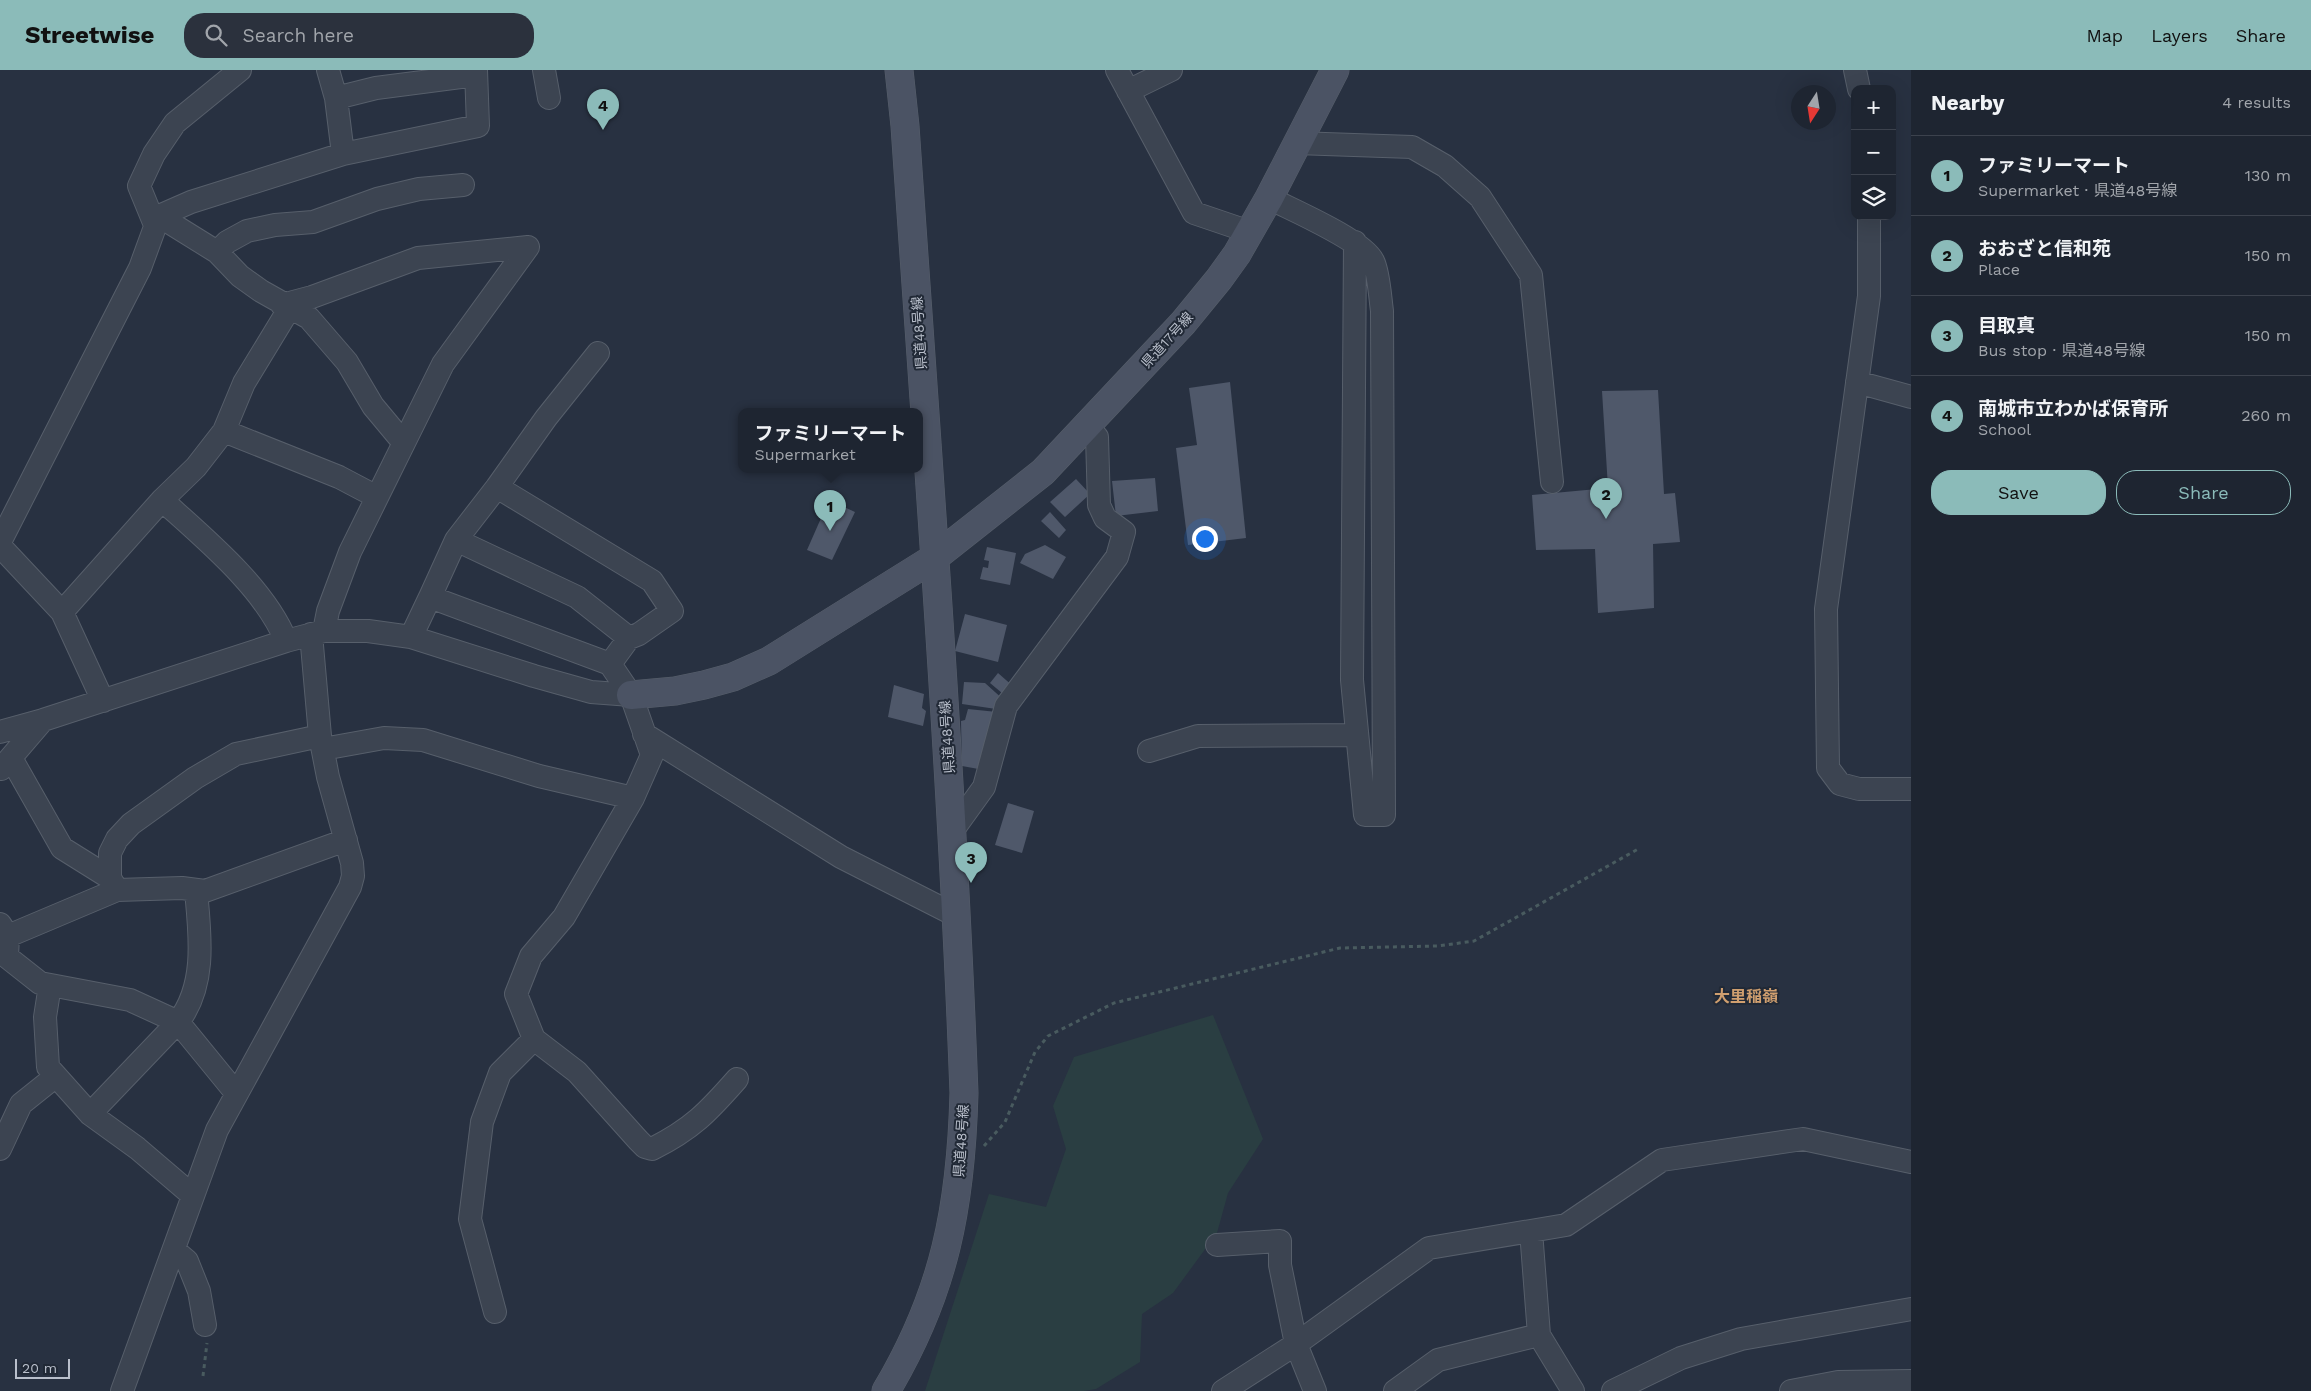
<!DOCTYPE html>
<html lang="en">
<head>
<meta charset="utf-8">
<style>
	:root { --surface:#1e2531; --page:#2b313d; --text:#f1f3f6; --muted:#a1a5ab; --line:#3c424d; --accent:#8bbbb9 }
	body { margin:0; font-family:"Work Sans","Noto Sans JP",sans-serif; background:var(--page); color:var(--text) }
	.controls { position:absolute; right:15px; top:15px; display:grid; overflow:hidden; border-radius:10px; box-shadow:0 5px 20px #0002 }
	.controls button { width:45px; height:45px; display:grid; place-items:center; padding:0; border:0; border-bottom:1px solid var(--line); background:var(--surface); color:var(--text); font:25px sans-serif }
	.compass { position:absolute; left:1791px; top:15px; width:45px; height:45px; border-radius:50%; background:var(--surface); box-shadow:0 5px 20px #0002; rotate:192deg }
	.scale { position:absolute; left:15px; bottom:12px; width:55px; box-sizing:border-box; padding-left:5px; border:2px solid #b9bfcb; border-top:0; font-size:14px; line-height:18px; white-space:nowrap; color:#b9bfcb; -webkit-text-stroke:4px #212936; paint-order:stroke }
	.you { position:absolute; left:1204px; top:468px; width:18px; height:18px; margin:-12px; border:4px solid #fff; border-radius:50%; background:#1a73e8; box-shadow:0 0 0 8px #1a73e833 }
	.badge { display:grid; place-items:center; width:32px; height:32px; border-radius:50%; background:var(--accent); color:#111; font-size:16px; font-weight:700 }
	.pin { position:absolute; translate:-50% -41px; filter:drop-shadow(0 1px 2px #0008) }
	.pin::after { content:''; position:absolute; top:26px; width:18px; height:15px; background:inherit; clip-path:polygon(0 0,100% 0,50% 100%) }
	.popup { position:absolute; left:738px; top:338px; width:185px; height:65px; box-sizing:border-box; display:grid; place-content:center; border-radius:10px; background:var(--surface); filter:drop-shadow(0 1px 4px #0005); font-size:16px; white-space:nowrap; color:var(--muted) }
	.popup b { font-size:19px; color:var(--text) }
	.popup::after { content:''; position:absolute; left:50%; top:100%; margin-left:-10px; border:10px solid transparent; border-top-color:var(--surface) }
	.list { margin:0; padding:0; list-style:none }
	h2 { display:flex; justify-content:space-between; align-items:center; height:65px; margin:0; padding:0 20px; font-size:21px }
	h2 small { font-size:16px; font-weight:400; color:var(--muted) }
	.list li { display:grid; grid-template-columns:32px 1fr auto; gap:15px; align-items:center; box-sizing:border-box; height:80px; padding:0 20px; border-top:1px solid var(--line) }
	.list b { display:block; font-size:19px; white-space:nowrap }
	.list p { margin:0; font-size:16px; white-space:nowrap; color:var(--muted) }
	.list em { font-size:16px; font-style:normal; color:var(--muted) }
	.actions { display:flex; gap:10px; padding:15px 20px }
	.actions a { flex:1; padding:11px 0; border:1px solid var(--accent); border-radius:20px; text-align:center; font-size:18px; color:var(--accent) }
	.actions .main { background:var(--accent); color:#111 }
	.icon { flex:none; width:28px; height:28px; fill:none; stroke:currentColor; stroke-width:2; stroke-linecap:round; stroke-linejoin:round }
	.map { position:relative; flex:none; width:1911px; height:1321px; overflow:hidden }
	header { display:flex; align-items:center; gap:30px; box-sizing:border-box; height:70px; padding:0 25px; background:var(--accent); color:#111 }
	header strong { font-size:24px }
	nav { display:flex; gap:28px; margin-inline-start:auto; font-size:18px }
	.search { width:350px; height:45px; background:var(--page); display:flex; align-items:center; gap:12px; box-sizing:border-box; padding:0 18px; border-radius:20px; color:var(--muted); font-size:19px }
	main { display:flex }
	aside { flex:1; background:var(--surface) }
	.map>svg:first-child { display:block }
	.green { fill:#2a3e42 }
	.building { fill:#4f586a }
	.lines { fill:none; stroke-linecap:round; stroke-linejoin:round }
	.street-casing { stroke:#575f6b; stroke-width:24 }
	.secondary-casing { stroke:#575f6b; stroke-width:29 }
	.path { stroke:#495b5f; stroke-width:3; stroke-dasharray:4 4; stroke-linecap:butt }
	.street { stroke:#3c4451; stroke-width:22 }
	.secondary { stroke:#4b5364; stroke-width:28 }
	.labels { text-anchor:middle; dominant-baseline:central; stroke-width:4; stroke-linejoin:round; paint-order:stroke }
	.street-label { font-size:14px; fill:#b9bfcb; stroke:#212936 }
	.quarter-label { font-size:16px; font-weight:bold; fill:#d09f6f; stroke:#212936 }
</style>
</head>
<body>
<header>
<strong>Streetwise</strong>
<div class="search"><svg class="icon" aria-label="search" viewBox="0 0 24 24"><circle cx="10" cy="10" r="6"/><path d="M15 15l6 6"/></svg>Search here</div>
<nav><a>Map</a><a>Layers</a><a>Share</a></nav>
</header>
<main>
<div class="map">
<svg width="1911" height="1321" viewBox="0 0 1911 1321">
	<rect width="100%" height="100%" fill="#283141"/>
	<path class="green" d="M1213,945L1263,1069L1228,1123L1217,1163L1173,1223L1142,1244L1140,1292L1096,1319L1084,1321H925L989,1124L1046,1137L1066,1079L1053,1036L1074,987Z"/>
	<path class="building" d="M1230,312L1246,468L1188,475L1176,378L1197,375L1189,318Z
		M1658,320L1664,424L1675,423L1680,472L1653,474L1654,538L1598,543L1595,479L1536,480L1532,425L1608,418L1602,321Z
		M1155,408L1158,441L1116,446L1112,411Z
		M1076,409L1090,424L1065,447L1050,432Z
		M829,430L855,442L832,490L807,480Z
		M1050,442L1066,460L1059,468L1041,451Z
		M1045,475L1066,487L1053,509L1020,493L1025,484Z
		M987,477L1016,483L1010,515L980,509L983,497L988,498L989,491L984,490Z
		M965,544L1007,555L998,592L955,581Z
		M998,603L1022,624L1014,633L990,613Z
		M964,612L985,613L1005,631L1003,640L962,634Z
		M894,615L924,624L922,638L926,641L923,656L888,647Z
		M968,639L997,642L984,700L962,696L961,651L965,650Z
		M1008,733L1034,741L1022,783L995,775Z"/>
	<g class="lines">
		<g class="street-casing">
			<path id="street" d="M328,0L336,28L343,84
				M544,0L549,28
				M1117,0L1194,143L1250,162
				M1855,0L1859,19
				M1128,21L1171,0
				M336,28L376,18L476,5
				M1296,73L1412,77L1445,96L1480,127L1531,205L1552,412
				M1269,128C1292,140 1363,170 1373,191C1379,203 1380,227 1382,241L1384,745H1365L1352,610L1355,172
				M159,146L191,132L343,84L478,56L476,0
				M1869,146V226L1826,539L1828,698L1840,714L1859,719H1911
				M155,155L139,116L154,84L175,53L240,0
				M217,182L227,172L247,161L275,155L313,152L377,129L419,119L463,115
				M282,235L312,227L418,188L528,177
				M289,239L244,313L224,361L339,407L377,427
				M1857,312L1911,327
				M224,361L196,397L162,430C204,468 265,518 286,571
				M497,417L546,348L598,283
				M456,470L497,417L652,511L672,541L639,564L629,568
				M0,472L140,198L159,146L217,182L240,206L261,221L309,248L347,292L373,336L403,372
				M0,476L62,542L162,430
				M62,542L103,631
				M324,561L328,541L350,482L443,294L528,177
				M411,567L430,527
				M0,662L43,650L286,571L324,561H368L411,567L534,606L591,622L631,625
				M644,664L841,787L957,846
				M323,679L384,668L423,670L539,706L633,728
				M1149,681L1198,666L1357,665
				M11,688L62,778L110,808V783L117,769L131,754L195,708L236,684L320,666
				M1,699L43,650
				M953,760L984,717L1006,636L1117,487L1124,462L1105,448L1099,435L1097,367L1086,356
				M117,820L182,818L205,821L346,770
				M0,854L8,866L117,820L110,808
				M8,866L7,887L40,913L130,930L178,952C207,915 200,864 196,821
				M50,915L45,947L48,997L90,1044
				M534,969L577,1002L638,1070L645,1077L652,1079C692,1059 708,1042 737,1009
				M0,1079L21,1034L56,1006
				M192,1125L137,1078L90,1044L178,952L236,1023
				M1531,1161L1539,1265L1573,1321
				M1217,1175L1280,1171V1195L1296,1274L1223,1321
				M174,1180L187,1191L199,1221L205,1255
				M495,1242L470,1149L482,1052L500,1003L534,969L516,924L531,886L564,847L633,728L652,685L631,625L610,594L430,527L456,470L577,527L629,568L610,594
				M122,1321L217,1060L350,817L353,806L352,793L328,707L320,666L311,564
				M1315,1321L1296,1274L1429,1178L1566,1155L1662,1090L1803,1069L1911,1092
				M1395,1321L1438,1290L1539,1265
				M1613,1321L1681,1288L1741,1269L1911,1239
				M1791,1321L1838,1312L1911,1311"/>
		</g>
		<g class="secondary-casing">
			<path id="secondary" d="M631,625L675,621L704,615L733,607L769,591L934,488L1043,402L1183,253L1219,209L1237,184L1269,128L1335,0
				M886,1321C945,1222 961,1136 964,1023C952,700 927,378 905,56L899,0"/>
		</g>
		<path class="path" d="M984,1076L1005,1052L1035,982L1048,966L1114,933L1340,878L1438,876L1474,871L1640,778
			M203,1306L207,1273"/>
		<use href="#street" class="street"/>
		<use href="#secondary" class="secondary"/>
	</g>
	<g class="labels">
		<g class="street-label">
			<text transform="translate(919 263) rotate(-94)">県道48号線</text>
			<text transform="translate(1167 270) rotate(-48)">県道17号線</text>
			<text transform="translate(947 667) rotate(-94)">県道48号線</text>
			<text transform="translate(961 1071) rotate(-86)">県道48号線</text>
		</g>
		<g class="quarter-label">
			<text x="1746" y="926">大里稲嶺</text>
		</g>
	</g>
</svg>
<div class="controls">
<button>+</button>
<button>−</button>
<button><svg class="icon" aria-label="layers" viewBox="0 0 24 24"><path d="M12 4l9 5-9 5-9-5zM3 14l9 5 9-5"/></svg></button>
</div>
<svg class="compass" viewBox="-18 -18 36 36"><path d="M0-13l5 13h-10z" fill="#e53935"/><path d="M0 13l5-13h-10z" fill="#a1a5ab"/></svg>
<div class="scale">20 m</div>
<div class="you"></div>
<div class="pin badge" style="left:830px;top:461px">1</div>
<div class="popup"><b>ファミリーマート</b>Supermarket</div>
<div class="pin badge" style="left:1606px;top:449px">2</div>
<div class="pin badge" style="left:971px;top:813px">3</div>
<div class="pin badge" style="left:603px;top:60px">4</div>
</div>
<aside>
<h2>Nearby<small>4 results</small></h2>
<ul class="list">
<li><span class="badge">1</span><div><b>ファミリーマート</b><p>Supermarket · 県道48号線</p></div><em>130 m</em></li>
<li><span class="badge">2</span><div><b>おおざと信和苑</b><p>Place</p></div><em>150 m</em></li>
<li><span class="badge">3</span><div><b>目取真</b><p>Bus stop · 県道48号線</p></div><em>150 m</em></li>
<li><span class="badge">4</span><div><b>南城市立わかば保育所</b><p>School</p></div><em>260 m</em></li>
</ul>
<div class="actions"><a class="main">Save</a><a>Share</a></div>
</aside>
</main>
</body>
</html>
